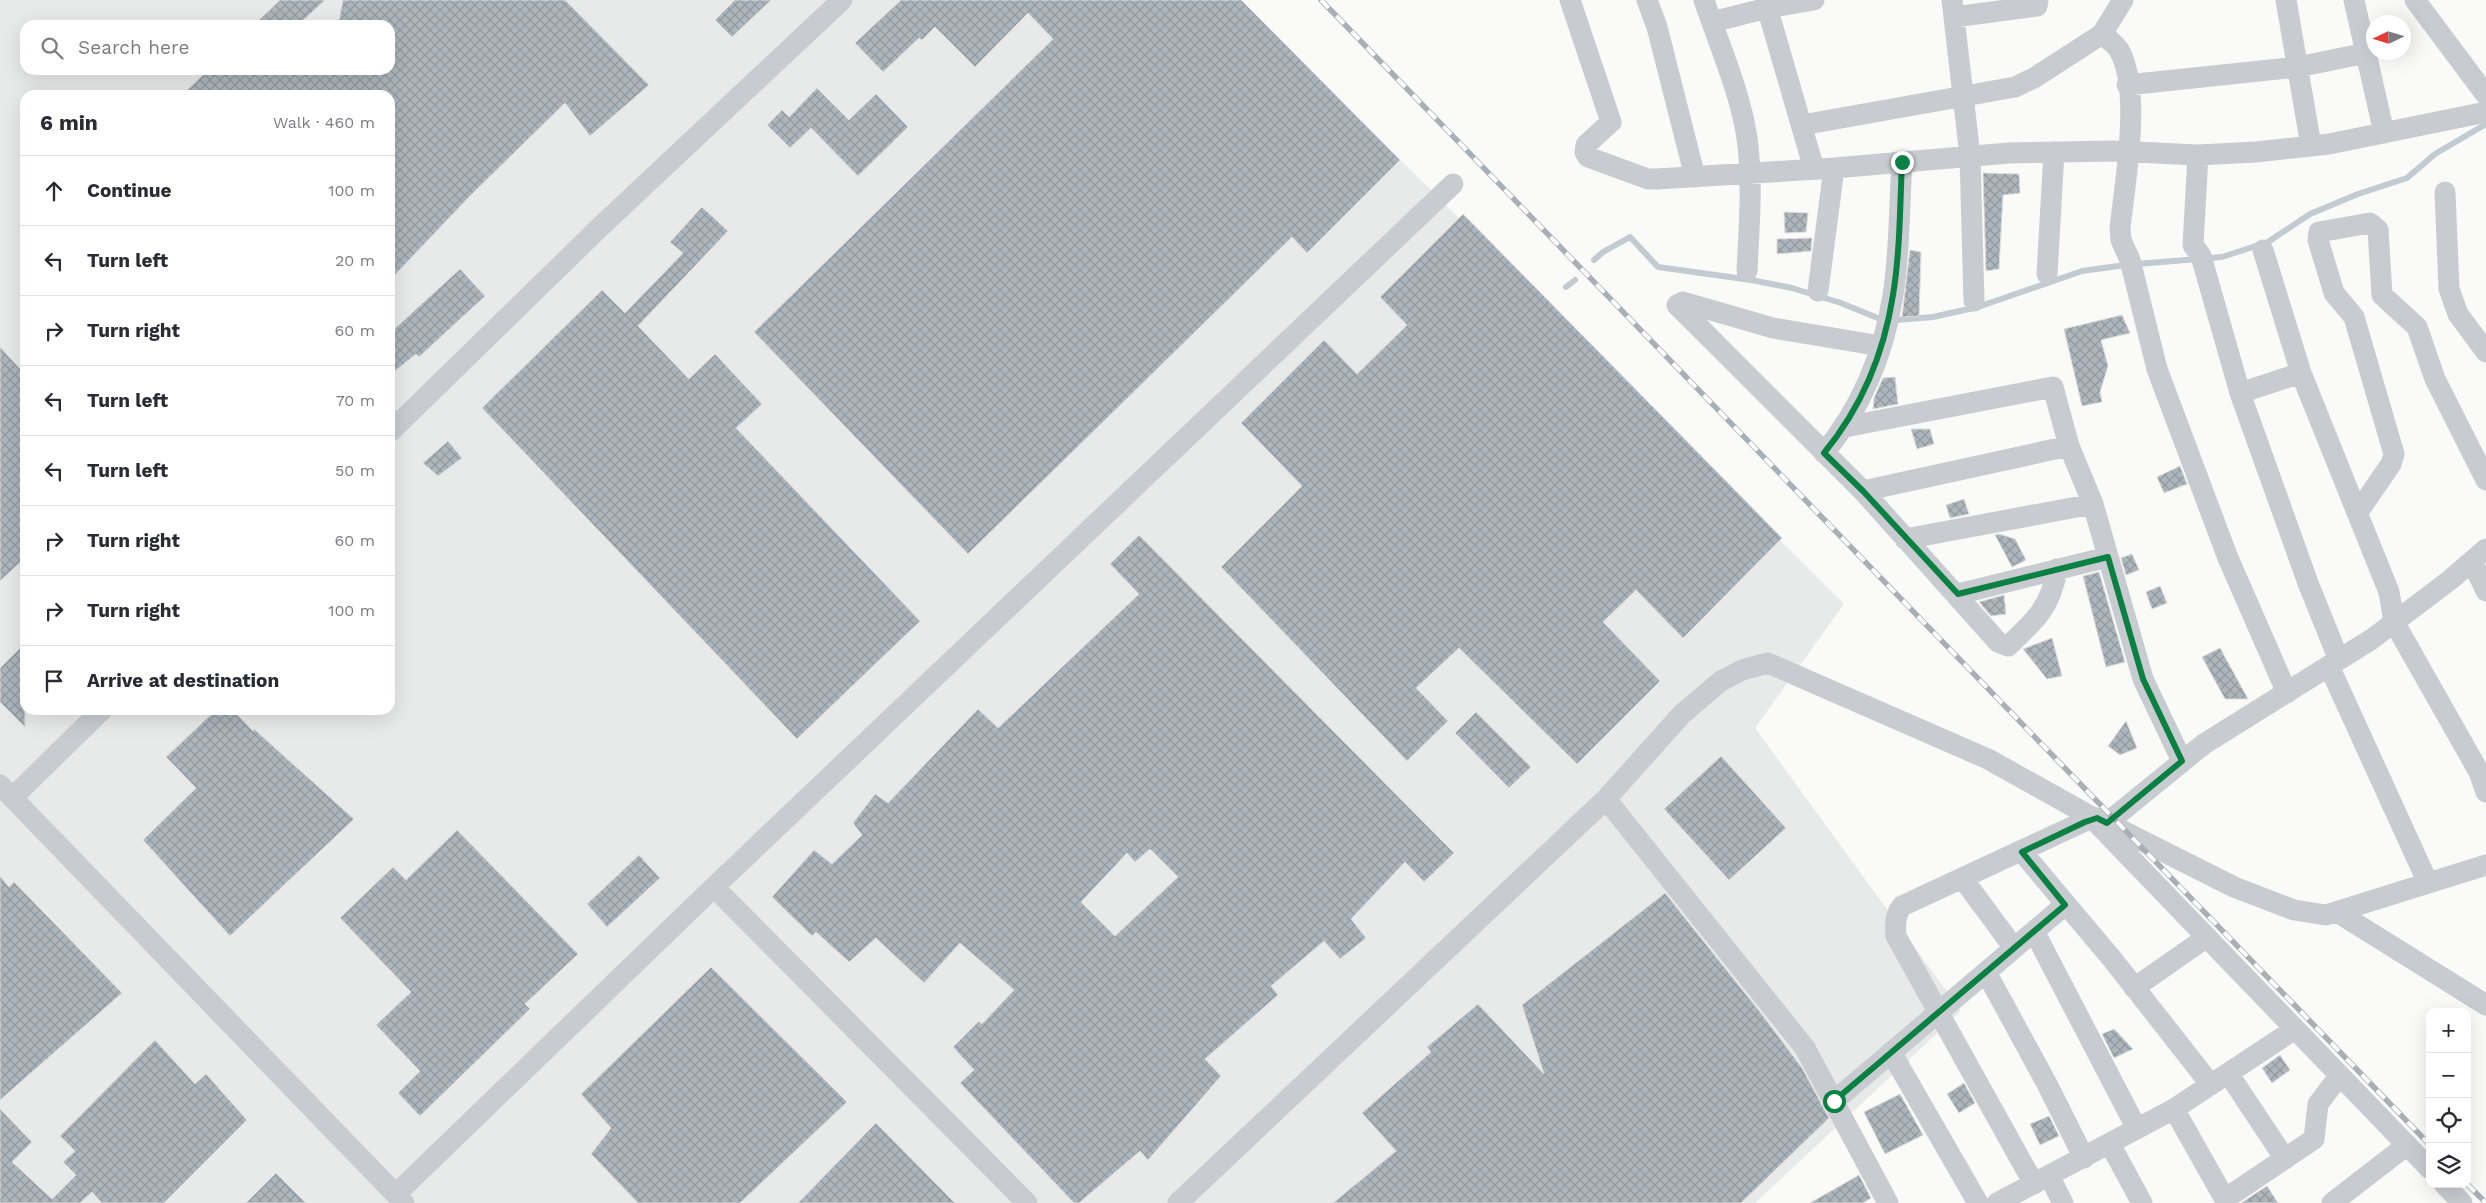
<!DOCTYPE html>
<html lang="en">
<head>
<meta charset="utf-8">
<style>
	:root { --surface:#fff; --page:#f2f2f3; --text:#2b2b33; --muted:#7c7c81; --line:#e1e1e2 }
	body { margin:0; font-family:"Work Sans",sans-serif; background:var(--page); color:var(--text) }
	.controls { position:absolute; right:15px; bottom:15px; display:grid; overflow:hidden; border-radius:10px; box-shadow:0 5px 20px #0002 }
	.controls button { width:45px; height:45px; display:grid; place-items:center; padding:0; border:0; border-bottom:1px solid var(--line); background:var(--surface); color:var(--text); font:25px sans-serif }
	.compass { position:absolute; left:2366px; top:15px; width:45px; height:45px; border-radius:50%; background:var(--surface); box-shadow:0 5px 20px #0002; rotate:266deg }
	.stop { position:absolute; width:15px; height:15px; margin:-11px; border:4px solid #0b8043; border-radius:50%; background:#fff }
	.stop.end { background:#0b8043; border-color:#fff; box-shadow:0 1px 5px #0008 }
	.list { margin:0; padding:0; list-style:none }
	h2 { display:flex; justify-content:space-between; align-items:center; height:65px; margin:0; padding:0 20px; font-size:21px }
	h2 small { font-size:16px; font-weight:400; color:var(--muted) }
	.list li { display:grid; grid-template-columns:32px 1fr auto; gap:15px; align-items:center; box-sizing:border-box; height:70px; padding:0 20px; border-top:1px solid var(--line) }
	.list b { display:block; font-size:19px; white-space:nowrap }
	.list em { font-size:16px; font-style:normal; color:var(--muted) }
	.icon { flex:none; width:28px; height:28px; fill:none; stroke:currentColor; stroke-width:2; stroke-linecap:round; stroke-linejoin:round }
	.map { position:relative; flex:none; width:2486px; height:1203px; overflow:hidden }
	.search { position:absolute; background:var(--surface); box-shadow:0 5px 20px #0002; left:20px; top:20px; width:375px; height:55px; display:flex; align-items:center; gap:12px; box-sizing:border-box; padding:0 18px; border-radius:15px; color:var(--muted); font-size:19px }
	.panel { position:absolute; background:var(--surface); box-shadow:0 5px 20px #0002; left:20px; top:90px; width:375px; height:625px; border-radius:15px }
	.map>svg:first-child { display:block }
	.built { fill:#e8e9e9; fill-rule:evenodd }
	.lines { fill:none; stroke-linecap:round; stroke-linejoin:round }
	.stream { stroke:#c2cbd1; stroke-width:6 }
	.building { fill:url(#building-cross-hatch); stroke:#dcdcda; fill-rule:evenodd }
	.street { stroke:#c8cbcf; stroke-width:21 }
	.rail-casing { stroke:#aaafb6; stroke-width:5.5 }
	.rail { stroke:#fff; stroke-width:4; stroke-dasharray:11; stroke-linecap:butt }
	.route { stroke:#0b8043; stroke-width:6 }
</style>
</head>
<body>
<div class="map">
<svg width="2486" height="1203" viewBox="0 0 2486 1203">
	<defs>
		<pattern id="building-cross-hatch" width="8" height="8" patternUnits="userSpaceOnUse" patternTransform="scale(1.25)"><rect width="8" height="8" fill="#aeb6bd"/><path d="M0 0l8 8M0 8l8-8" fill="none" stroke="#91999f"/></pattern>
	</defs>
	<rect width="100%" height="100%" fill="#fafaf8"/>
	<path class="built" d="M0,0H1241L1844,604L1755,728L1961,1011L1755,1203H0ZM25,25H390V70H25ZM25,95H390V710H25Z"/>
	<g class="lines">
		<path class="stream" d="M1594,260L1603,252L1630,237L1658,267L1751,280L1792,288L1841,303L1885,321L1933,317L1978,307L2082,271L2125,265L2222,257L2268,242L2310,214L2358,194L2407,178L2435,154L2486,124
			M1566,287L1575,280"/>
	</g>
	<path class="building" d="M280,0H325L298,25H254Z
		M343,0H565L649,85L590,136L565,103L470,196L390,280V95H182L208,70H390V25H338Z
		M735,0H771L732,37L715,20Z
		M901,0H1241L1400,160L1307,253L1292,237L968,554L754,332L1053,39L1028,13L975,67L935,27L922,40L919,38L883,72L855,43Z
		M817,88L849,120L876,94L908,127L858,176L811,128L790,148L767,125L782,110L789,117Z
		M1983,173L2019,174L2020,193L2003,195L1999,269L1986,271Z
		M702,207L728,231L638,326L689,379L715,354L762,404L736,428L920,621L797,739L482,408L602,290L625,313L683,253L670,242Z
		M1784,212L1808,213L1806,232L1785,233Z
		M1463,214L1782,538L1683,638L1636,590L1603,622L1660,681L1577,764L1459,648L1416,688L1448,721L1407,761L1221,567L1302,486L1241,423L1324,340L1357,374L1407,325L1380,297Z
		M1812,238L1811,251L1777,254V239Z
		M1910,250L1921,252L1919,316L1902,317Z
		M460,269L485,296L419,357L416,354L390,375V333Z
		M2122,315L2130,333L2101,340L2108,366L2100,392L2102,402L2082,406L2064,329Z
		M0,347L25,374V558L0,581Z
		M1895,377L1898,404L1873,409L1874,398L1883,378Z
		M1911,429H1930L1934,444L1917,449Z
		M448,441L462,458L438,476L423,463Z
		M2180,466L2187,484L2164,493L2157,477Z
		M1964,499L1969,514L1950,518L1946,505Z
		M1999,534L2015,539L2026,560L2012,567L1995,535Z
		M1139,535L1454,853L1424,882L1405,862L1351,919L1366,938L1340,959L1324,941L1271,986L1278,995L1205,1059L1221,1076L1148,1160L1140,1151L1079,1203H1074L960,1083L974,1070L953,1047L979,1021L982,1024L1014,990L960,943L924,983L876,938L849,962L816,932L812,936L772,897L814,850L832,864L862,835L853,823L875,794L888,803L978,709L998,728L1139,594L1110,564ZM1150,849L1178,877L1115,936L1081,902L1127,853L1135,862Z
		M2132,554L2139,570L2126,575L2121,558Z
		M2099,572L2125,662L2106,667L2083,576Z
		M2160,586L2167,603L2152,609L2146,592Z
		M2004,595L2006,614L1991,616L1979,602Z
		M2052,638L2062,676L2047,679L2023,649Z
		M25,643V727L0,702V668Z
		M2220,648L2248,699H2225L2202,657Z
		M216,710H233L253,731L254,729L354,819L230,936L143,840L196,788L166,757Z
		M1476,712L1531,767L1509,788L1455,733Z
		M2126,721L2137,748L2120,755L2108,746Z
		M1721,756L1786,828L1729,880L1664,809Z
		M457,830L578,954L525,1004L530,1009L420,1116L398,1093L420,1071L376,1025L411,992L340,918L393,867L406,880Z
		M639,855L660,878L607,927L587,904Z
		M0,876L9,887L14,882L122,993L0,1100Z
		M1665,893L1760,1012L1802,1068L1829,1118L1741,1203H1333L1396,1151L1362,1113L1431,1052L1427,1047L1478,1004L1544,1074L1522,1005Z
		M711,967L847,1102L740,1203H638L591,1154L611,1128L581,1094Z
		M2114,1029L2133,1049L2114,1058L2102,1034Z
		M155,1040L195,1084L206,1074L247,1120L164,1203H102L92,1192L80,1203H0V1109L32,1142L12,1162L52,1199L76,1175L63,1162L75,1151L60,1136Z
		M2280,1055L2290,1070L2272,1083L2262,1068Z
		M1964,1083L1975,1103L1959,1113L1947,1094Z
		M1900,1094L1923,1135L1885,1154L1864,1112Z
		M2049,1116L2059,1136L2040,1145L2030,1124Z
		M876,1123L955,1203H798Z
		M276,1173L306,1203H246Z
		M1859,1175L1871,1198L1863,1203H1810Z
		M2267,1186L2278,1203H2241Z"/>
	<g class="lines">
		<path class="street" d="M1570,0L1611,122L1586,145L1585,152L1588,157L1648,179H1657L1834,168L2009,153L2114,151L2198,155L2256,152L2329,144L2486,112
			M1647,0L1657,27L1695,177
			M1704,0C1719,45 1740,91 1747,138C1753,182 1749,227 1747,271
			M1765,0L1814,169
			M1952,0L1970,156L1974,301
			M2286,0L2311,146
			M2354,0L2384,133
			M2415,0L2486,95
			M1954,17L2037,6L2038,0
			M1712,22L1767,8L1814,0
			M2102,34C2107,38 2115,44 2119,50C2142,90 2125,182 2120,228L2121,240L2130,260L2157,369L2228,558L2287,693
			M2127,85L2298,67L2366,53
			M1802,125L2015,87L2034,78L2102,34L2123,0
			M2198,155L2193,245L2201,256L2240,393L2308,583L2339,660
			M2445,192L2449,289L2458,314L2486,352
			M2263,250L2301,373L2389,592L2394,622L2479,772L2486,792
			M2047,274L2054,152
			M1818,291L1834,168
			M1881,346L1773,328L1683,302L1677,305L1863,491L1998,642L2008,646C2035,621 2051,607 2057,569
			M2240,393L2301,373
			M1845,427L2053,387L2069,446L2093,504L2143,679L2182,761
			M390,432L598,229L842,0
			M1824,453C1861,408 1884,353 1893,295C1900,252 1899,206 1902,162
			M1863,491L2069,446
			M2358,512L2391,464L2394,454L2354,317L2334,293L2318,240L2319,232L2370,223L2378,230L2382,295L2417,327L2435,379L2486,480
			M1905,539L2093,504
			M2472,561L2486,591
			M1958,594L2108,557
			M2329,666L2428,883
			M0,785L404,1203
			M12,798L102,710
			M1606,799L1805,1048L1888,1203
			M2107,823L2204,744L2372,639L2450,580L2486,549
			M2022,852L2113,960L2211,1085
			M1963,879L2014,948
			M714,887L1027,1203
			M2337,912L2486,1005
			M2034,931L2137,1129
			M1986,972L2047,1084L2084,1158
			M2134,988L2207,937
			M1891,1052L1978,1203
			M2228,1073L2285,1159
			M1834,1101L2065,905
			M2174,1109L2227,1203
			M2110,1144L2142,1203
			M2049,1176L2063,1203
			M2034,1184L1896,936C1895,925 1895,915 1902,906L2085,821L2097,818L2234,887L2294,910L2326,915L2486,865
			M2444,1184L2462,1203
			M396,1194L714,887L1453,184
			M2225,1199L2314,1139L2318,1104L2340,1075
			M1178,1203L1606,799L1682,714L1721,681L1742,670L1768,663L1988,759L2090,816L2430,1169
			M1997,1203L2174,1109L2295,1029
			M2332,1203L2407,1145"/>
		<g class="rail-casing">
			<path id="rail" d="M1321,0L2430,1145
				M2467,1184L2486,1203"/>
		</g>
		<use href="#rail" class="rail"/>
	</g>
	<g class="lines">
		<path class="route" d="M1834,1101L2065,905L2022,852L2085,822L2097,818L2107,823L2182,761L2143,679L2108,557L1958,594L1863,491L1824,453C1861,408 1884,353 1893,295C1900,252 1900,206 1902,162"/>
	</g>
</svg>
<div class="controls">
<button>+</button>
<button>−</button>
<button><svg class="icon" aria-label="locate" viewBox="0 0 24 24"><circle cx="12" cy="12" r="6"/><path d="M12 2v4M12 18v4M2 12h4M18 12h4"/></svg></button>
<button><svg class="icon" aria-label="layers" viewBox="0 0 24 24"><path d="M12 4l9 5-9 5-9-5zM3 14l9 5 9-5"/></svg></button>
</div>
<svg class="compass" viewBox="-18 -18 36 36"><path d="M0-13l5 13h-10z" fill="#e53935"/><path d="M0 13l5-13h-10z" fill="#7c7c81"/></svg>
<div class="stop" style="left:1834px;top:1101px"></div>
<div class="stop end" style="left:1902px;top:162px"></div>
<div class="search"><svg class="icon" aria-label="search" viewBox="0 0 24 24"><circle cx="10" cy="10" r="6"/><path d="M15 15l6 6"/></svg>Search here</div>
<section class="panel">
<h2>6 min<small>Walk · 460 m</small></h2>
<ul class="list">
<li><svg class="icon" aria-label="ahead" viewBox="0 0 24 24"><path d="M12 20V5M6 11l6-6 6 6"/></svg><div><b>Continue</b></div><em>100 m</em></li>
<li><svg class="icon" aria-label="left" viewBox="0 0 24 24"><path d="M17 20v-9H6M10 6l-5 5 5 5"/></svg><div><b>Turn left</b></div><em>20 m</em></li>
<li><svg class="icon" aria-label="right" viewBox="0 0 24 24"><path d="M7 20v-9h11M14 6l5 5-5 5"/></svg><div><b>Turn right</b></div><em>60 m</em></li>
<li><svg class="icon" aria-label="left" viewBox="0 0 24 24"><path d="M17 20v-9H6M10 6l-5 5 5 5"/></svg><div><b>Turn left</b></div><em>70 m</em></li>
<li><svg class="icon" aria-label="left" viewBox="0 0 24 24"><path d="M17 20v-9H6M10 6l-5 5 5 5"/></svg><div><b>Turn left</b></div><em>50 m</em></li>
<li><svg class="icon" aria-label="right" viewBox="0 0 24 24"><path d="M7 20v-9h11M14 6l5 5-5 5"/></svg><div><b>Turn right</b></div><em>60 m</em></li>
<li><svg class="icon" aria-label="right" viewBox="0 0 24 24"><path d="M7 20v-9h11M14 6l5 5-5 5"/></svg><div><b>Turn right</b></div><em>100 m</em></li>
<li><svg class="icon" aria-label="arrive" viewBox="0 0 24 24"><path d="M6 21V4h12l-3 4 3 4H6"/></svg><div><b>Arrive at destination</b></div></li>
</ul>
</section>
</div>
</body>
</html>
